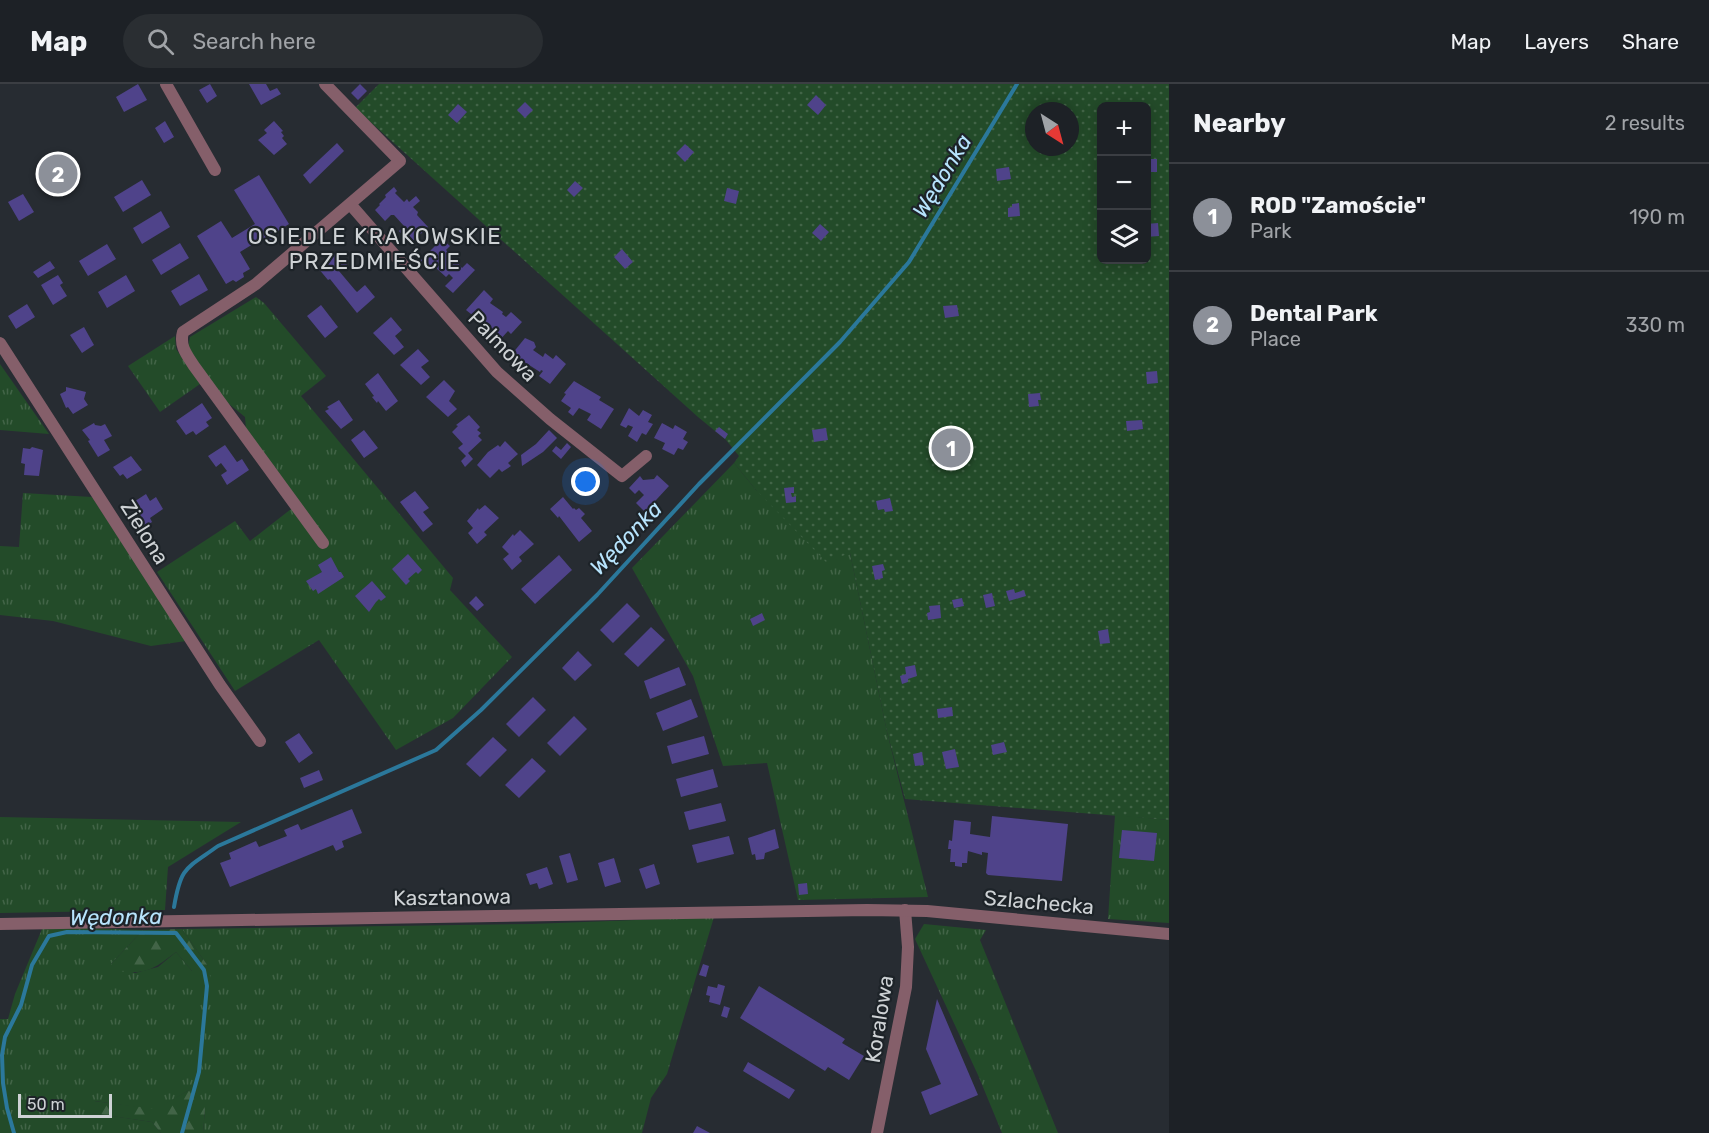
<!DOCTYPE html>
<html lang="en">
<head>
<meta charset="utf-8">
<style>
	:root { --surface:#1d2126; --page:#2a2e32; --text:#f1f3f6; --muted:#a0a3a7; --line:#3b3e43; --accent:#8c9099 }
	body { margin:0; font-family:Rubik,sans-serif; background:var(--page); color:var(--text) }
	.controls { position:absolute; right:18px; top:18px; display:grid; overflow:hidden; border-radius:9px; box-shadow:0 3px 15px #0003 }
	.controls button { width:54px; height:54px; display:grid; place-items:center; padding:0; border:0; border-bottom:2px solid var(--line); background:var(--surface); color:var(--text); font:30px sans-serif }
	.compass { position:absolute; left:1025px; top:18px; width:54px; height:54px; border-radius:50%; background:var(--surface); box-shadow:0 3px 15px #0003; rotate:144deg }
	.scale { position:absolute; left:18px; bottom:15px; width:94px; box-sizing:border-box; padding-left:6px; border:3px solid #ced2d5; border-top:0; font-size:16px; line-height:21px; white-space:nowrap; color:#ced2d5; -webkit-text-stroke:4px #1d2328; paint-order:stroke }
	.you { position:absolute; left:586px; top:398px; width:21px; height:21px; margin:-15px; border:4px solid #fff; border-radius:50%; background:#1a73e8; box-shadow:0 0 0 9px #1a73e833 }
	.badge { display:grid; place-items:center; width:39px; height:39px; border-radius:50%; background:var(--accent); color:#fff; font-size:20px; font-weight:700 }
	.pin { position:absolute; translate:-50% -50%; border:3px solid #fff; box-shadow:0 2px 6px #0006 }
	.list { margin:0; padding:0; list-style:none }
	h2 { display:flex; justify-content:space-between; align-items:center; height:78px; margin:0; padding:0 24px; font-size:26px }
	h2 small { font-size:20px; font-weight:400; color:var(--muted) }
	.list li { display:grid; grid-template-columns:39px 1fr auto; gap:18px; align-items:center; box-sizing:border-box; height:108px; padding:0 24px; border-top:2px solid var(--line) }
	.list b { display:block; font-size:22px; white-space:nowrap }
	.list p { margin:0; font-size:20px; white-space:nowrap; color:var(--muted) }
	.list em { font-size:20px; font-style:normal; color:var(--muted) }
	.icon { flex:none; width:33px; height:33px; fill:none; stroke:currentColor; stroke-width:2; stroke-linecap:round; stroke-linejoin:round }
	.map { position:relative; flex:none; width:1169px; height:1049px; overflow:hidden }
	header { display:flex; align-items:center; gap:36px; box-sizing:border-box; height:84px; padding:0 30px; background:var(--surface); border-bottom:2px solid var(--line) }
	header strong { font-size:28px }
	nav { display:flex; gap:33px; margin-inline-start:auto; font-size:21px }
	.search { width:420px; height:54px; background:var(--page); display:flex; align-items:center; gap:15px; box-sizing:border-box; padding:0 21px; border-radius:33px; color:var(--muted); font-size:22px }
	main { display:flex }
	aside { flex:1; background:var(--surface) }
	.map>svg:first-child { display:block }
	.grass { fill:url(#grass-tufts) }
	.forest { fill:url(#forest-firs) }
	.garden { fill:url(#garden-dots); fill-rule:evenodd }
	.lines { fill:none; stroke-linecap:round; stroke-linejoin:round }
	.stream { stroke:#2b789b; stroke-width:4 }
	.building { fill:#4f438a }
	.minor { stroke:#855f6a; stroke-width:12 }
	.tertiary { stroke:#855f6a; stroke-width:12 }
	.labels { text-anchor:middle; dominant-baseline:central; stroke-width:4.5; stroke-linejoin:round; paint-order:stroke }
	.street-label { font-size:21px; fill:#ced2d5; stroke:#1d2328 }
	.water-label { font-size:22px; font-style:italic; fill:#b7e4fd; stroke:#1d2328 }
	.neighbourhood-label { font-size:22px; letter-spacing:1.5px; fill:#ced2d5; stroke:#1d2328 }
</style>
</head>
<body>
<header>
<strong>Map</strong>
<div class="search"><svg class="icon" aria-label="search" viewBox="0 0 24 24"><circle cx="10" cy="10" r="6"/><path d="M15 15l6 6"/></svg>Search here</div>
<nav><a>Map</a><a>Layers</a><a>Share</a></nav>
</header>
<main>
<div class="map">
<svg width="1169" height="1049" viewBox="0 0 1169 1049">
	<defs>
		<pattern id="grass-tufts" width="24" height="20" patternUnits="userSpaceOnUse" patternTransform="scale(1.5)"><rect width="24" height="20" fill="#234b29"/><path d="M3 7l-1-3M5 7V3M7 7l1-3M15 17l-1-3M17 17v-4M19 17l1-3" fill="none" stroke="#426447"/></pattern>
		<pattern id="forest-firs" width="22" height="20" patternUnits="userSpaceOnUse" patternTransform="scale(1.5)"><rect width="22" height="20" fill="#234b29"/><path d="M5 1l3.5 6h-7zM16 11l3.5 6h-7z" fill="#426447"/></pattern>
		<pattern id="garden-dots" width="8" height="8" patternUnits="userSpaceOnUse" patternTransform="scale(1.5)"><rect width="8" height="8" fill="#234b29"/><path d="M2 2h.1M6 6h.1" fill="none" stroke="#426447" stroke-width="1.8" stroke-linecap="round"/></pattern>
	</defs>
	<rect width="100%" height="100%" fill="#272c32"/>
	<path class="grass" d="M256,213L264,219L326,292L301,312L453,494L450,506L512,573L453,634L396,666L319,556L235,607L157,488L235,437L250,457L300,418L246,345L245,333L218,311L188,263L190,253Z
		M175,252L176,265L200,300L160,328L128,282Z
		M0,280L49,350L0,346Z
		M734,379L756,406L850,469L887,648L928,813L798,816L767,679L723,682L693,592L632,484Z
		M23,409L92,413L186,557L151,562L53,537L0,531V462L19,463Z
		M1115,731L1169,736V839L1108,835Z
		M0,733L241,738L168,783L165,826L0,829Z
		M714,833L667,990L651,1014L642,1049H203L205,1025L189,1006L156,1026L95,1017L92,1029L152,1038L161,1049H0V935H8L15,910L42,845L83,844L143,846L111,880L135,889L158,883L176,868L192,887L208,882L182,845L532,840Z
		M924,840L986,846L980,856L1058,1049H1002L978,991L915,855Z"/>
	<path class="forest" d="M182,845L208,882L212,902L198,904L192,887L176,868C150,888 146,890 113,887L111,880L143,846Z
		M189,1006L198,1007L205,1025L203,1049H161L152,1038L91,1029L94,1017L156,1025Z"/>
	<path class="garden" d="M379,0H1169V736L905,715L887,648L850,469L826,478L756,406L734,379L739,372L726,356L698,333L355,24ZM1102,22H1146V176H1102ZM1034,27H1070V63H1034Z"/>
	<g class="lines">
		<path class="stream" d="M174,823C181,782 186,785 218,762L436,666L481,626L597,511L699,400L840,258L909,178L1017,0
			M14,1049L7,1024L3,999L2,971L5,953L21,921L32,881L49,852L67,848L176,849L204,886L207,902L199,988L182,1049"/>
	</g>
	<path class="building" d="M138,0L147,16L124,28L116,13Z
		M210,0L217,12L207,19L199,6Z
		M249,0H266L270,7L277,4L281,10L261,21Z
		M360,0L367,7L358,16L351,9Z
		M816,11L826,21L818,31L807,21Z
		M525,18L533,26L525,34L517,26Z
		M458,20L467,28L457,39L448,31Z
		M165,37L174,53L164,59L155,44Z
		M274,37L283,47L281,48L284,52L282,54L287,60L274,71L258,56L267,49L264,46Z
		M964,50L973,59L967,66L956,58Z
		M337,59L344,67L310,100L303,91Z
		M685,60L694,68L685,78L676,69Z
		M57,70L76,100L58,111L39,81Z
		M1146,75H1157V88H1146Z
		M1009,83L1011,95L997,97L996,85Z
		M259,91L289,140L275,149L278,153L267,159L263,154L240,168L250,185L243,189L244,193L236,198L233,196L226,200L197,152L221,137L232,154L255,140L234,106Z
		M142,96L151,111L123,128L114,113Z
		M575,97L583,104L574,113L567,106Z
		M394,103L397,107L395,109L404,118L407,115L409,118L416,112L420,117L413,123L418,128L417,131L428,143L410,160L399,147L404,142L394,131H391L385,137L375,126L380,121L379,120L386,113L385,111Z
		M727,104L739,107L736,120L724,117Z
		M23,110L34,128L19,137L8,118Z
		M1019,119L1020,132L1008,133V124L1012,123V120Z
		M161,127L170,143L142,160L133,144Z
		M1158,139L1159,152L1146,153V140Z
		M820,140L829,148L821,157L812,149Z
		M442,155L450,162L446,166L462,184L467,179L475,186L453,209L445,202L453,194L449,190L446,193L436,184L439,181L435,177L428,185L420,177Z
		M180,159L189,174L161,191L152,176Z
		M107,160L116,175L88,192L79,177Z
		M622,165L633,178L625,185L614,173Z
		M336,169L347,181L339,187L355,206L357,208L365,201L375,213L357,229L330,195L328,196L318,184Z
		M50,177L55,184L38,194L33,188Z
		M199,190L208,206L180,222L171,207Z
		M58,191L63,199L60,201L67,212L53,221L41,201Z
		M126,191L135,207L107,224L98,208Z
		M484,206L493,215L490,219L503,228L502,230L506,233L511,228L522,238L511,250L508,247L498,258L490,251L494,246L490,243L488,246L483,241L485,238L480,234L482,231L480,230L476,234L466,226Z
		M27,220L35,233L16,245L8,232Z
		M321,221L338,243L325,254L307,232Z
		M957,221L959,232L945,234L943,222Z
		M391,233L402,246L395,252L404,263L394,271L373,249Z
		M84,243L94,261L82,269L70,251Z
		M525,254L534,258L536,263L533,266L543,273L545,269L553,275L556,271L566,280L550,300L539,292L543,287L541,286L540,288L512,270Z
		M418,265L429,277L421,283L430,293L421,301L400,281Z
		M1157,287L1158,299L1147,300L1146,288Z
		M378,289L398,317L386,327L378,317L377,319L372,313L374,312L365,300Z
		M444,296L455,307L449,317L457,325L448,333L426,313Z
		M574,297L601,313L599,316L614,325L601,345L587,336L591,330L579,324L573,332L568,328L571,324L561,317L566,310L564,309Z
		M66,303L86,308L84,315L88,321L73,330L68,323L66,324L60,310L66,307Z
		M1040,309L1041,316H1038L1039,322L1029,323L1028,310Z
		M339,316L353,336L341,345L325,327L329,325L327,323Z
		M202,319L212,334L206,338L209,342L196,351L193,347L186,351L176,337Z
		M629,324L639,332L643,326L652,331L648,338L653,340L646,351L642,349L637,358L628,352L633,343L628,341L626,344L620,341Z
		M469,331L480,343L477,346L481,349L478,352L482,356L468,369L473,375L465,383L461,377L466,372L458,364L463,360L452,348L458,342L456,341Z
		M1142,336L1143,345L1127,347L1126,337Z
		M94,339L95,341L101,342L105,340L112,352L104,356L110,366L98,373L88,357L90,356L82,346Z
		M662,339L673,345L675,341L687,348L683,355L688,358L683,366L678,364L674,371L662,365L665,359L654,354Z
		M719,343L728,350L725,355L715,347Z
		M826,344L828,356L814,358L812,346Z
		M364,346L378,364L364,374L351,356Z
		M549,346L557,354L543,368L522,382L521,371L536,360Z
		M505,357L518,370L508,379L511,382L502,388L499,385L490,394L477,381L488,368L498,361L500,363Z
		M567,359L571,363L561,375L552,367L556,362L561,366Z
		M225,361L237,378L242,375L249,386L227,401L221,391L227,387L221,379L216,383L208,372Z
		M32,363L43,366L39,392L24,391L25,380L21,379L23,364L30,365Z
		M131,372L142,386L127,395L123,390L120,392L113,383Z
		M657,391L669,402L645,428L636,419L644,411L639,406L635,410L629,404L640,392L643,396L654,395Z
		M794,403V409H791L792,413L796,412V418L786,419L784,404Z
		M415,407L429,424L423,428L433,440L423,448L400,418Z
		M146,410L150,417L156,413L163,425L150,434L152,438L143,444L138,436L142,434L137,425L133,427L129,421Z
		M563,413L573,425L574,424L576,426L579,424L585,430L581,434L592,447L579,458L559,432L558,434L550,425Z
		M890,414L893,427L885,428L884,425L878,426L876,417Z
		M485,421L499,434L484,448L487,451L477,460L468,449L473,444L467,437L478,424L479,426Z
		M520,446L534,460L519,473L522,477L512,486L503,475L509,470L502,463L513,450L514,452Z
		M408,470L422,486L418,490L416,488L408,495L410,497L406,501L392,485Z
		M559,471L572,486L535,520L521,505Z
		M331,473L339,488H341L344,493L318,510L316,505L313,507L306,497L322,488L318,481Z
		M883,480L885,486L882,487L883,494L875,496L872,482Z
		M372,497L386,513L381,517L379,515L376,518L369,528L355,512Z
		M1014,505L1015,509L1024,506L1026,512L1009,517L1006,507Z
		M992,509L995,522L986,524L983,511Z
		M476,512L484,521L477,527L469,519Z
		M962,514L964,522L954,524L952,516Z
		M627,519L640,532L613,559L600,546Z
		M940,521L941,534L928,536L927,529L930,528L929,522Z
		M762,529L765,536L753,542L750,535Z
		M651,543L665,556L638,583L624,570Z
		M1108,545L1110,559L1100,560L1098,547Z
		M578,567L592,581L575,597L562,584Z
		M915,581L917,592L908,595V598L902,600L900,592L906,590L905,583Z
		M679,583L686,601L650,615L644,597Z
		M533,613L546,626L519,653L506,640Z
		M691,615L698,633L663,647L656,629Z
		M952,623L953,632L938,634L937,625Z
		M574,632L587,645L560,672L547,659Z
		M299,649L313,669L299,679L285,658Z
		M704,652L709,670L672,680L667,662Z
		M493,653L507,666L480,693L466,680Z
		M1004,658L1007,668L993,671L991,661Z
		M955,665L959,683L946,685L942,668Z
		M922,668L924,681L915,682L913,670Z
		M532,674L546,687L519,714L505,701Z
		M713,685L718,703L681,713L676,695Z
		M319,686L323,696L304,704L300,694Z
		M721,719L726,737L689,746L684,728Z
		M352,725L362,749L342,757L344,763L336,767L333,761L230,803L220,779L231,775L229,769L256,757L259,763L287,752L284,746L298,740L301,746Z
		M992,732L1068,740L1062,797L988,791L986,789L988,769L982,768V771L968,767L967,779H962V783L955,782V778H950L951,765H948L949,756L952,757L954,736L971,738L970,750L990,753Z
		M775,745L779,764L765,769L764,775L756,776L755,770L752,771L748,754Z
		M1122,746L1157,749L1154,777L1119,774Z
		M729,752L734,770L697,779L692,761Z
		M570,769L578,796L567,799L559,772Z
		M614,774L621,798L605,803L598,779Z
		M654,780L660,800L646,805L639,785Z
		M547,783L553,800L539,805L537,799L530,801L526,790Z
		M807,799L808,810L799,811L798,800Z
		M703,880L709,882L706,893L699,891Z
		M718,900L725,902L720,921L709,918L710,912L706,911L708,902L717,904Z
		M759,902L845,955L842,959L864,972L849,996L828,983L825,987L740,934Z
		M937,915L978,1011L930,1031L921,1008L941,1000L926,965Z
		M724,922L730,924L727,934L721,932Z
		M748,978L795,1006L789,1015L743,987Z
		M697,1042L710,1049H693Z"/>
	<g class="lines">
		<path class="minor" d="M166,0L215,86
			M350,120L497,288L550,335L622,392L646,372
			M0,259L220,601L260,657
			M323,459L194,282C187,271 179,262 183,248L256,200L400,77L325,0
			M877,1049L906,903L908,863L905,826"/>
		<path class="tertiary" d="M0,840L867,826L927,827L1169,850"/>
	</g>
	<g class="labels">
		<g class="street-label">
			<text transform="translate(503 262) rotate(46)">Palmowa</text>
			<text transform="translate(145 448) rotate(58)">Zielona</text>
			<text transform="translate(452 813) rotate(-1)">Kasztanowa</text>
			<text transform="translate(1039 818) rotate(5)">Szlachecka</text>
			<text transform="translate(879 935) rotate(-81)">Koralowa</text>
		</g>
		<g class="water-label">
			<text transform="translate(942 92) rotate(-59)">Wędonka</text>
			<text transform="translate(626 454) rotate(-46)">Wędonka</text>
			<text transform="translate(116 833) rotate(-1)">Wędonka</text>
		</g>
		<g class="neighbourhood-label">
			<text x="375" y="152">OSIEDLE KRAKOWSKIE<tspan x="375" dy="25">PRZEDMIEŚCIE</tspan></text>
		</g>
	</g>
</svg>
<div class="controls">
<button>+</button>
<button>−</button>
<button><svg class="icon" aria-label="layers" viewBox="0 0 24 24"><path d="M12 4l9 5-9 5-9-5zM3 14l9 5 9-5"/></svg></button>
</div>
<svg class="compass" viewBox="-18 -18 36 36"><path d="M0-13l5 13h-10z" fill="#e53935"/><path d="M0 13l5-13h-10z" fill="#a0a3a7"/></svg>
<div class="scale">50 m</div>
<div class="you"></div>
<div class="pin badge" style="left:951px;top:364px">1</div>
<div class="pin badge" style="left:58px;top:90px">2</div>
</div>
<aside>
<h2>Nearby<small>2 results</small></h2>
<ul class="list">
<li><span class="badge">1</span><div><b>ROD &quot;Zamoście&quot;</b><p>Park</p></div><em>190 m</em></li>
<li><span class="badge">2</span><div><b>Dental Park</b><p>Place</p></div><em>330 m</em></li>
</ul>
</aside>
</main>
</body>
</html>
